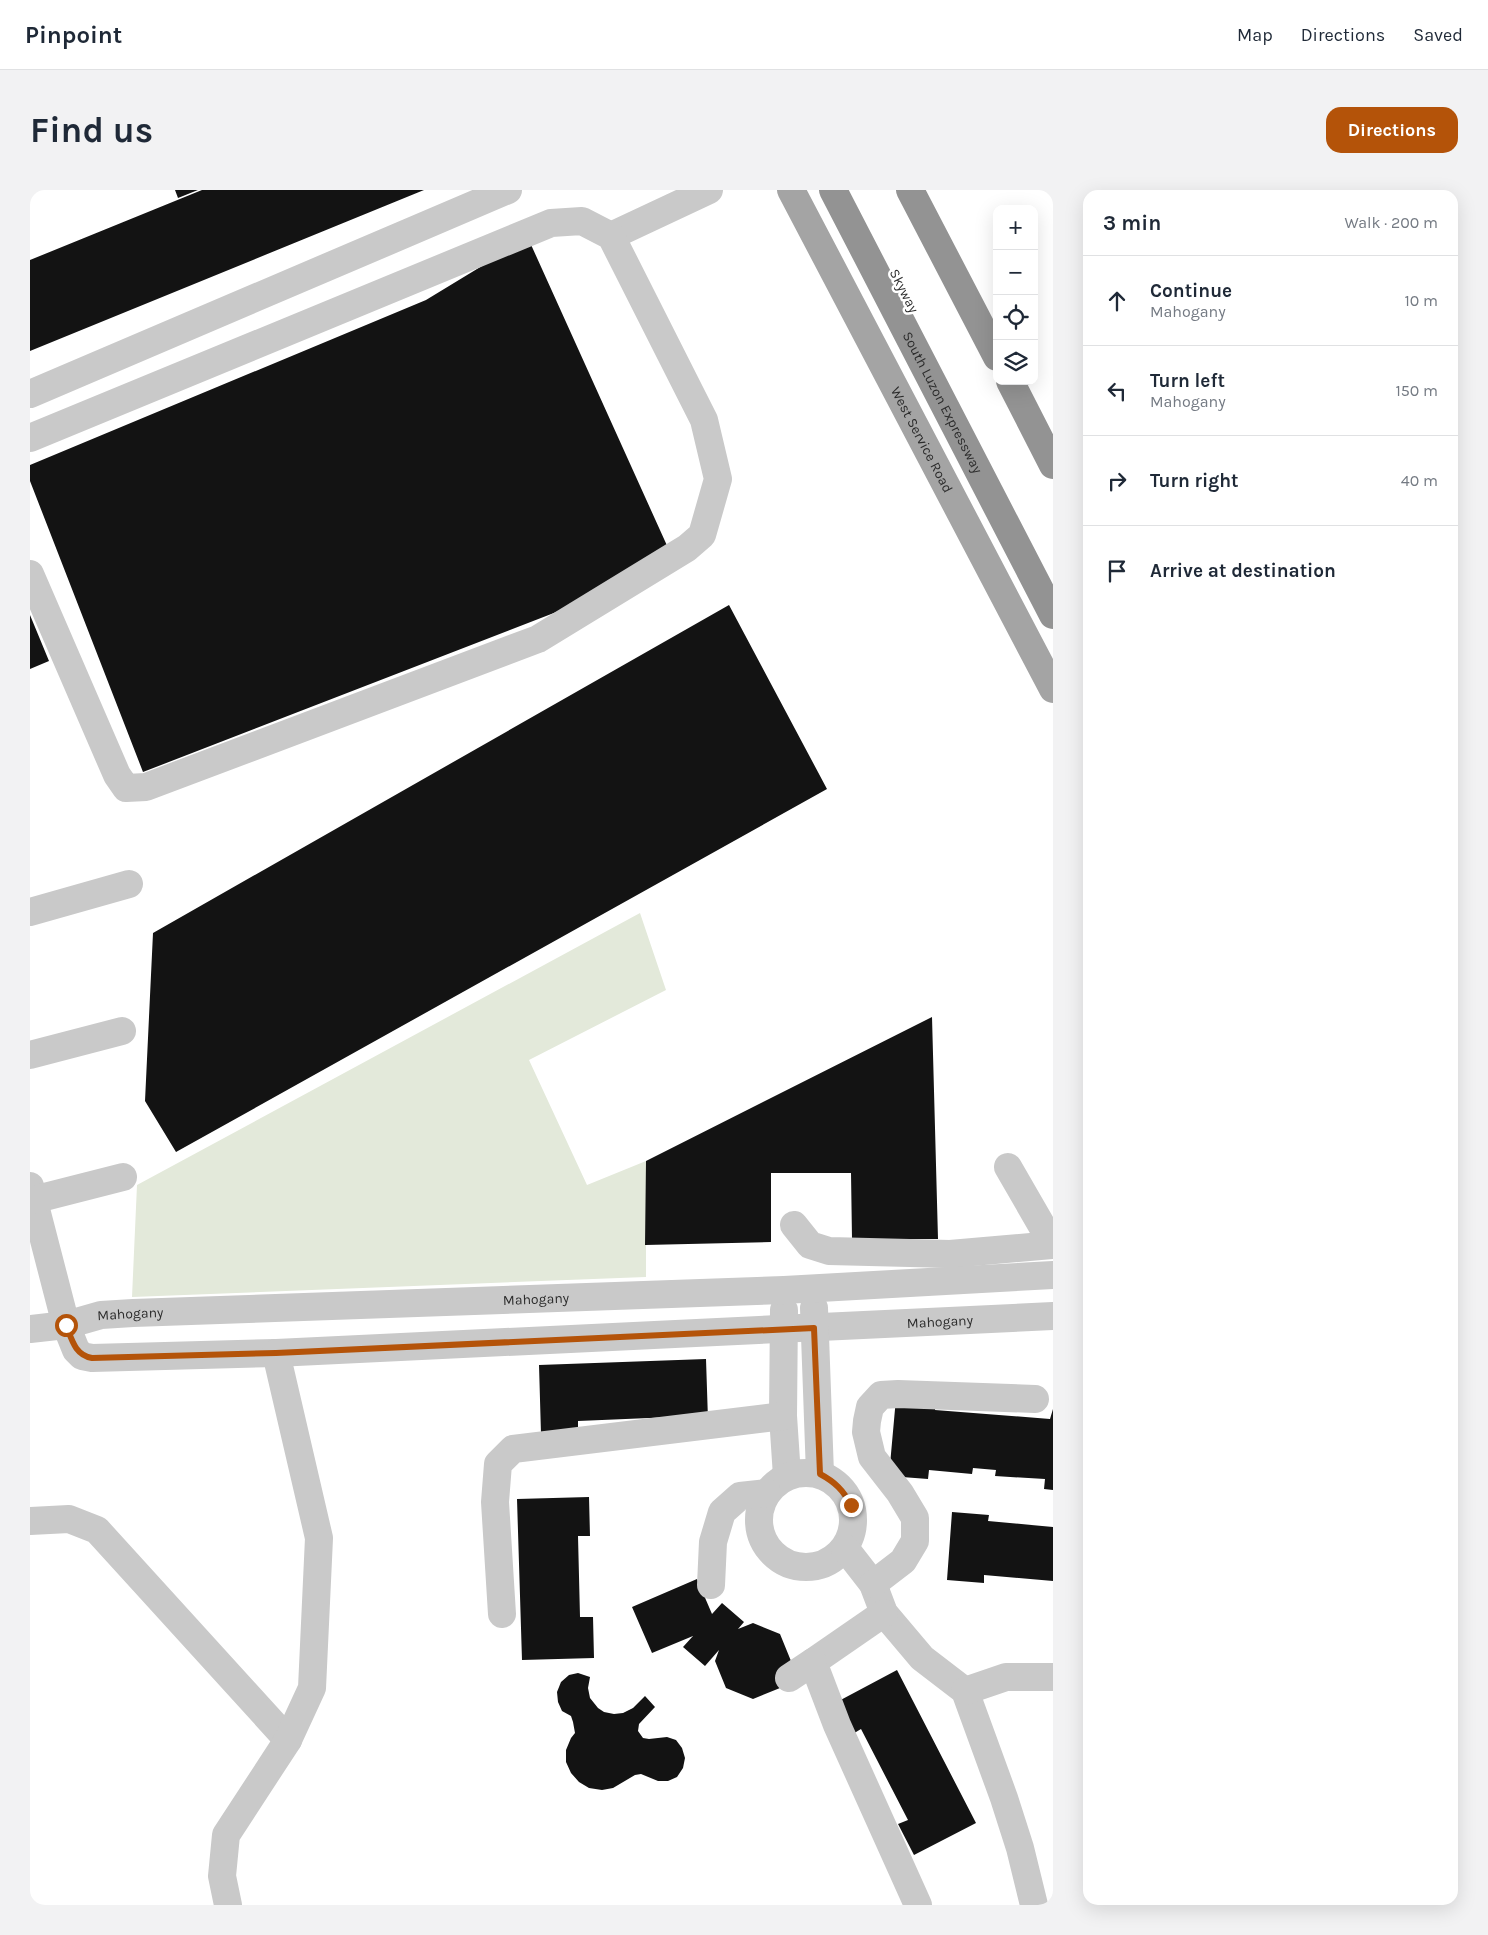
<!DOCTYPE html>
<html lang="en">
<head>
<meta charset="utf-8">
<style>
	:root { --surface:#fff; --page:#f2f2f3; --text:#1f2937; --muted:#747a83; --line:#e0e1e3; --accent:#b45309 }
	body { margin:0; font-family:Karla,sans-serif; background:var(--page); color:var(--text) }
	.controls { position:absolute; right:15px; top:15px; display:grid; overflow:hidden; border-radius:10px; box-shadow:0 5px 20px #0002 }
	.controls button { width:45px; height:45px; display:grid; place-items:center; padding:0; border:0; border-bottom:1px solid var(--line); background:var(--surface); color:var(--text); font:25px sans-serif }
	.stop { position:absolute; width:15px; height:15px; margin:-11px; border:4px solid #b45309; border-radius:50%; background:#fff }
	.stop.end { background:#b45309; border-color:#fff; box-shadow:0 1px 5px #0008 }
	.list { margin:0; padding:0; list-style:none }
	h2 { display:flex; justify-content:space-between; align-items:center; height:65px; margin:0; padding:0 20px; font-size:21px }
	h2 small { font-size:16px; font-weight:400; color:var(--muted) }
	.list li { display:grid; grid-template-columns:32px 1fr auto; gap:15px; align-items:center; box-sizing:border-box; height:90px; padding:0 20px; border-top:1px solid var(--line) }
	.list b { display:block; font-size:19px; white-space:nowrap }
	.list p { margin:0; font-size:16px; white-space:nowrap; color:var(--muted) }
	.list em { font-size:16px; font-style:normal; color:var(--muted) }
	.icon { flex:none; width:28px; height:28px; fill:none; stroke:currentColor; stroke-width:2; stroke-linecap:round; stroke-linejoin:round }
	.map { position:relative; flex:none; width:1023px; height:1715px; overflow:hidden; border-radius:15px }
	header { display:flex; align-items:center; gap:30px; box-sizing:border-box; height:70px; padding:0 25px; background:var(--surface); border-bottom:1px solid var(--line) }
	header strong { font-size:24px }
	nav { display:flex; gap:28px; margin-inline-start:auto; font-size:18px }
	.intro { display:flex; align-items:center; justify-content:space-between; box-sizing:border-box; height:120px; padding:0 30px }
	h1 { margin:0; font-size:35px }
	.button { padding:12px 22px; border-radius:15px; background:var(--accent); color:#fff; font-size:18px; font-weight:700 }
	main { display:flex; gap:30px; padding:0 30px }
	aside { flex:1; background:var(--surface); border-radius:15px; box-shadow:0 5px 20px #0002 }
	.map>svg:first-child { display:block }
	.green { fill:#e3e9da }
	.building { fill:#131313 }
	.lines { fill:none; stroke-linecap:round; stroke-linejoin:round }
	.minor { stroke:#c9c9c9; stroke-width:28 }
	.major { stroke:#a4a4a4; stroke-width:28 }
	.highway { stroke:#939393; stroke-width:28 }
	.route { stroke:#b45309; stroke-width:6 }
	.labels { text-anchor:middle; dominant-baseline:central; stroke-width:5; stroke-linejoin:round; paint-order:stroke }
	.street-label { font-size:14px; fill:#2c2c2c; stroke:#fff }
</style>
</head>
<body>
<header>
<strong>Pinpoint</strong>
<nav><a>Map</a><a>Directions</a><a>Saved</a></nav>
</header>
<div class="intro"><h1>Find us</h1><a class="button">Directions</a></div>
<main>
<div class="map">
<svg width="1023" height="1715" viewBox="0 0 1023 1715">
	<rect width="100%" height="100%" fill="#fff"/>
	<path class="green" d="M610,723L636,800L499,870L557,995L616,971V1087L102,1107L107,995Z"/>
	<path class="building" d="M145,0H168L148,8Z
		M172,0H394L0,161V70Z
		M498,48L639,360L529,421L113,582L0,291V275L396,110Z
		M699,415L797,599L146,962L115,911L123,743Z
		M0,425L19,471L0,479Z
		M902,827L908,1049H822L821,983H741V1052L615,1055L616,971Z
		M676,1169L678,1230L643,1227L548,1231V1243L511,1244L509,1175Z
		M866,1208L906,1211L905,1220L1020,1229L1023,1219V1300L1014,1299L1015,1289L965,1286L966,1280L943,1278L942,1284L899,1280L898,1289L859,1286Z
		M559,1307L560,1346H548L550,1427H563L564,1468L492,1470L487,1309Z
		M922,1322L959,1325L958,1331L1023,1337V1391L954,1385V1393L917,1390Z
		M667,1389L682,1424L692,1413L714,1432L708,1439L723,1433L750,1444L761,1471L750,1498L723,1509L696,1498L685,1471L689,1460L675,1476L653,1457L663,1446L622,1463L602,1417Z
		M867,1480L946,1633L884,1665L868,1634L878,1630L831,1539L821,1545L805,1513Z
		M548,1483L560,1487L558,1498L560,1508L568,1518L574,1522L584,1524L593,1523L603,1518L615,1506L625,1517L609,1534L608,1541L613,1548L619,1549L637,1547L646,1550L652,1558L655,1568L653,1578L647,1587L638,1591H628L611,1584L605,1585L583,1598L572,1600L559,1598L549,1592L541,1583L536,1572V1560L541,1548L545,1543L543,1532L541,1526L532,1521L528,1512L527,1502L531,1492L539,1485Z"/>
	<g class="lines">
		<g class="minor">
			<path d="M581,46L679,0"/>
			<path d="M0,204L478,0"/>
			<path d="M0,248L521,33L552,31L581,46L674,230L688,289L672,345L657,358L508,449L116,597L96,598L87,585L0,384"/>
			<path d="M0,722L99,694"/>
			<path d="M0,865L92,841"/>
			<path d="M978,977L1023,1055"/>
			<path id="s1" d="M0,996L36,1135L46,1160L52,1166L62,1168L246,1163L1023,1126"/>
			<path d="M3,1010L93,987"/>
			<path d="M764,1035L780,1055L799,1061L920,1064L1023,1055"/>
			<path d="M784,1118L790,1284"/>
			<path d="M754,1120L753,1226L757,1286"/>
			<path id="s2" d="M0,1139L36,1135L71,1125L103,1123L754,1100L1023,1085"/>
			<circle cx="776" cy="1330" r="47"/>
			<path d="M0,1331L39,1329L67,1340L258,1550"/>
			<path d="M815,1358L843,1394L854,1423L892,1468L935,1501L974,1608L990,1658L1004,1715"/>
			<path d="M843,1394L873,1371L885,1351V1328L870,1303L842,1267L836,1242L837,1231L840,1217L851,1205L868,1204L1005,1209"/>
			<path d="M681,1395L683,1352L692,1322L710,1306L737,1303"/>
			<path d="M854,1423L783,1472L807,1535L888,1715"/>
			<path d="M472,1424L465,1312L468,1274L483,1259L753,1226"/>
			<path d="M759,1488L783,1472"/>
			<path d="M935,1501L976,1487H1023"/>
			<path d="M198,1715L192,1686L196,1645L258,1550L282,1498L289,1348L246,1163"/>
		</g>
		<path class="major" id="s3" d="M761,0L1023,499"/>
		<g class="highway">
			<path id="s4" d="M803,0L1023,425"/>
			<path d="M880,0L967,167"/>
			<path d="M980,191L1023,275"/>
		</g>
	</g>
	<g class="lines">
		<path class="route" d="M36,1135C42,1150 45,1165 62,1168L246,1163L784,1138L790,1284C805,1292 813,1300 821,1315"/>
	</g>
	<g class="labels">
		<g class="street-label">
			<text transform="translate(874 101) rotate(63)">Skyway</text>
			<text stroke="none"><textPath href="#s4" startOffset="239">South Luzon Expressway</textPath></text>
			<text stroke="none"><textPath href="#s3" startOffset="282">West Service Road</textPath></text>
			<text stroke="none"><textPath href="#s2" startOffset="508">Mahogany</textPath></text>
			<text stroke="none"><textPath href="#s2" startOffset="102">Mahogany</textPath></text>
			<text stroke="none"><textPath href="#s1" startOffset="1038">Mahogany</textPath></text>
		</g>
	</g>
</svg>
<div class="controls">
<button>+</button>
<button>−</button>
<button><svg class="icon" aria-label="locate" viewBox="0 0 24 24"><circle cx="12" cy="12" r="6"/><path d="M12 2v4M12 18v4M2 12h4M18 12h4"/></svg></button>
<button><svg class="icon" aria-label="layers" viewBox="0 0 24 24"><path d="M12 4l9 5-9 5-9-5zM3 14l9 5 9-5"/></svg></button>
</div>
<div class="stop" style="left:36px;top:1135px"></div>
<div class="stop end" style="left:821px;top:1315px"></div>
</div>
<aside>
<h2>3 min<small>Walk · 200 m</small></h2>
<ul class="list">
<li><svg class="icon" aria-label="ahead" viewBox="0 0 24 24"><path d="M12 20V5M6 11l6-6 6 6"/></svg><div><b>Continue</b><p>Mahogany</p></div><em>10 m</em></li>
<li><svg class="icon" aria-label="left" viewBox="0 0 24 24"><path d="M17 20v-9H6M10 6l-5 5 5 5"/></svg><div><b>Turn left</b><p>Mahogany</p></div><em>150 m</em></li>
<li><svg class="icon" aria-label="right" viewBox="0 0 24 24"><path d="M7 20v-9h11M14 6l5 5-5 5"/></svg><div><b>Turn right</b></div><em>40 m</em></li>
<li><svg class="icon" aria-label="arrive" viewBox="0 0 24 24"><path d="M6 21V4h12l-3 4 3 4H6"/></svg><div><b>Arrive at destination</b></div></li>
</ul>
</aside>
</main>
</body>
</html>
